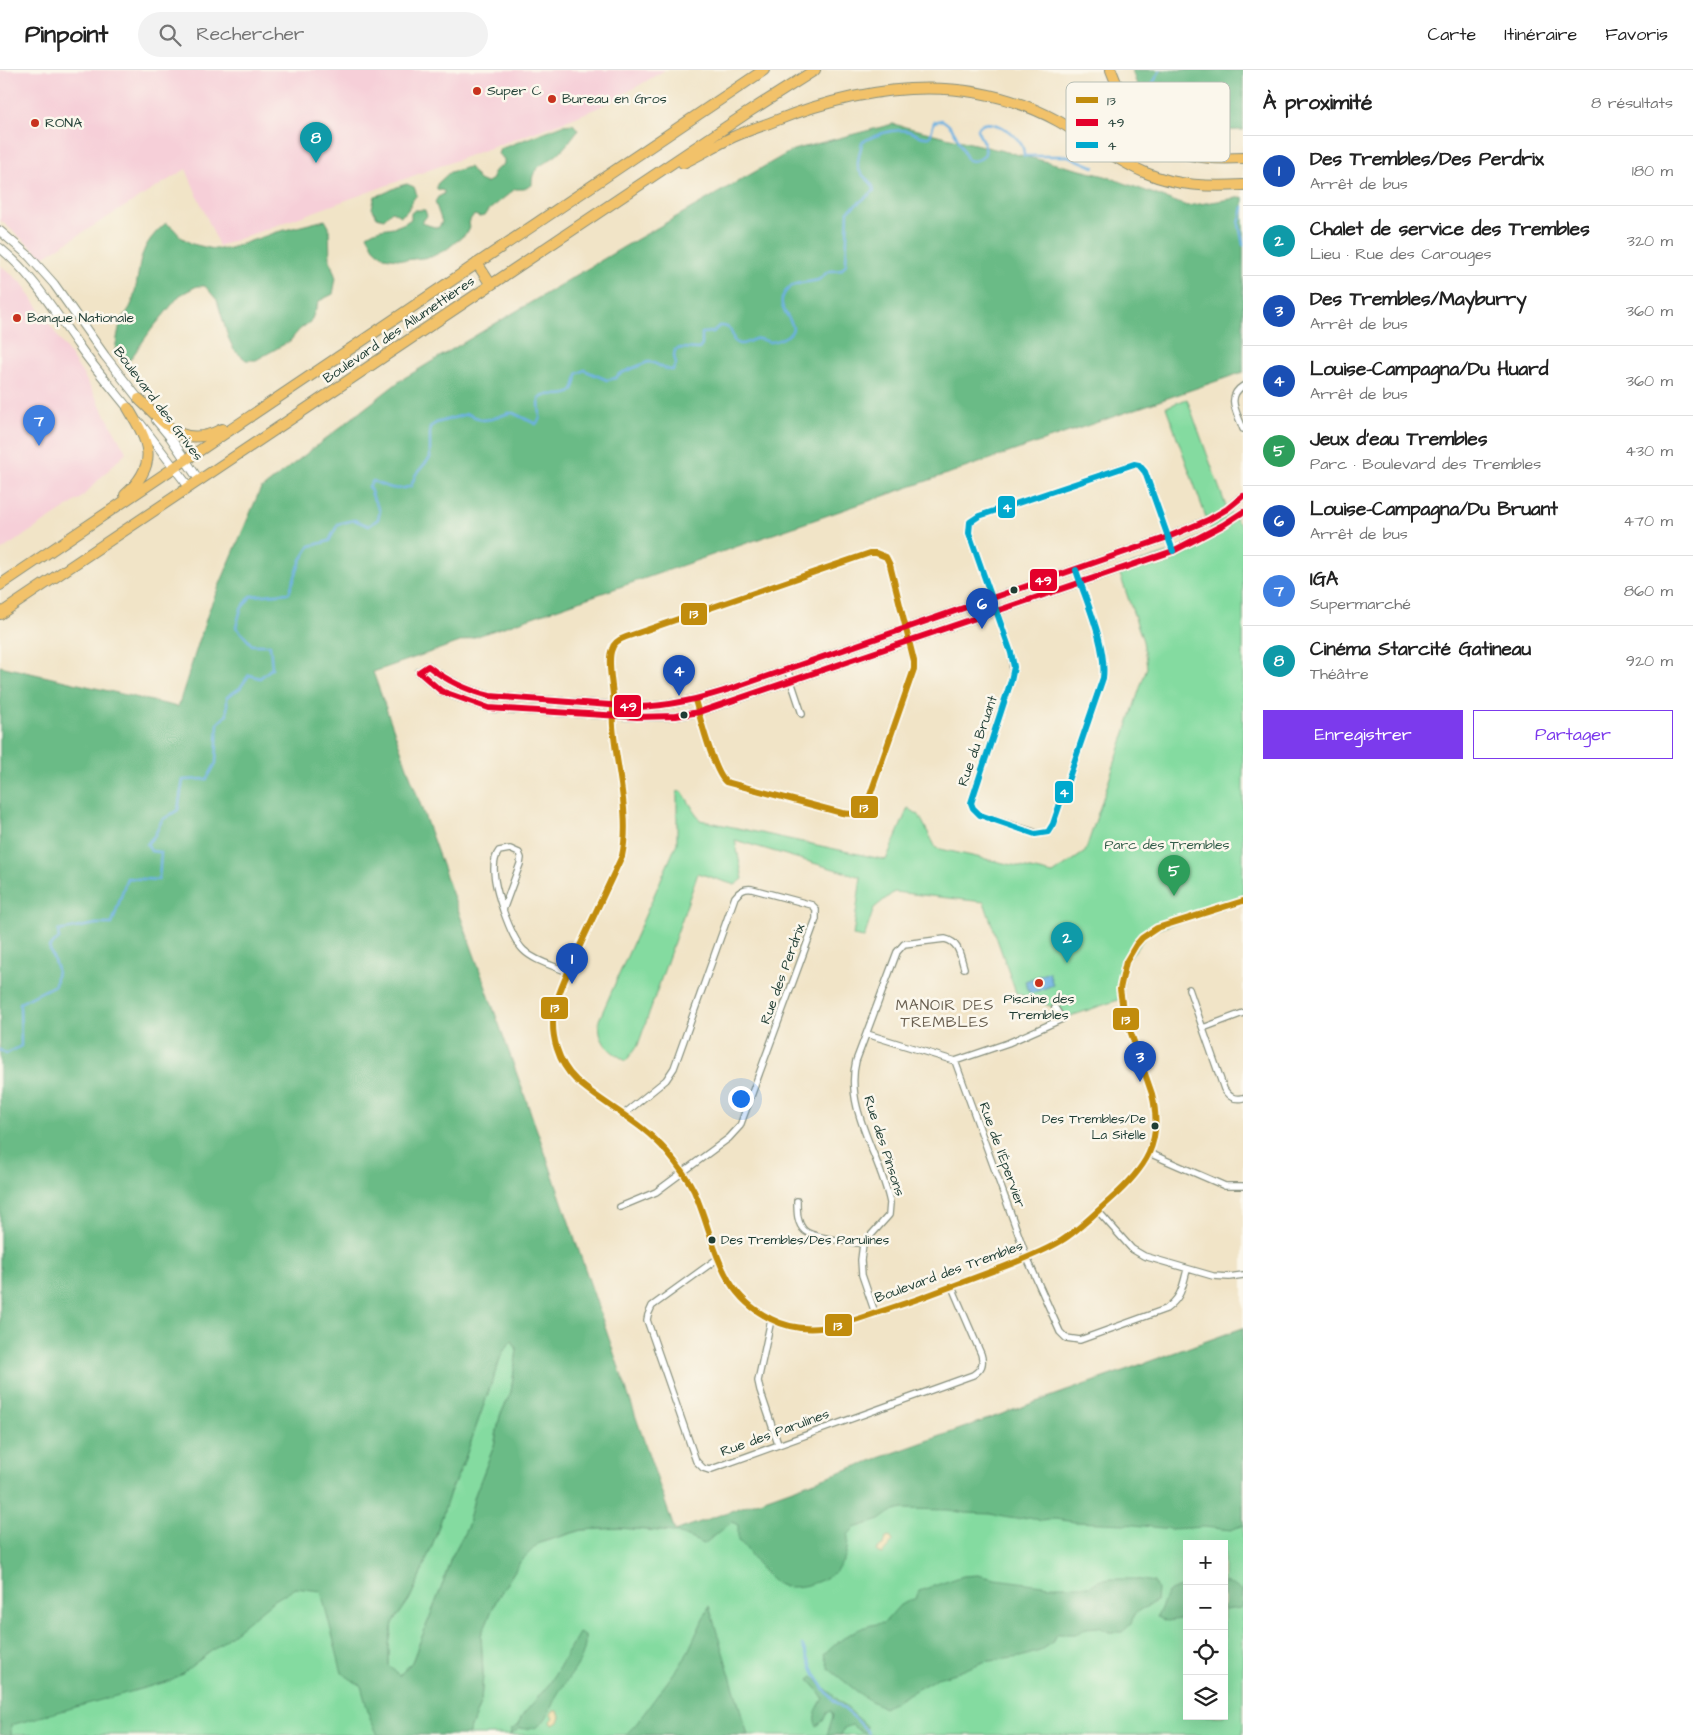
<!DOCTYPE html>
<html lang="fr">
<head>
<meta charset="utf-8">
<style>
	:root { --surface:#fff; --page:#f2f2f2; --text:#222; --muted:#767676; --line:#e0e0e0; --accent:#7c3aed }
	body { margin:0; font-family:"Architects Daughter",sans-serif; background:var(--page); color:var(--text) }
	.controls { position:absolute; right:15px; bottom:15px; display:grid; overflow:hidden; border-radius:0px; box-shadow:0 5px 20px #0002 }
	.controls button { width:45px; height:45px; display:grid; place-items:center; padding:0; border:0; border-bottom:1px solid var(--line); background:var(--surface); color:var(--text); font:25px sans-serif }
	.you { position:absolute; left:740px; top:1028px; width:18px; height:18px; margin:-12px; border:4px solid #fff; border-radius:50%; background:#1a73e8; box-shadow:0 0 0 8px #1a73e833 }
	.badge { display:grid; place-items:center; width:32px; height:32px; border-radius:50%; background:var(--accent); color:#fff; font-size:16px; font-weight:700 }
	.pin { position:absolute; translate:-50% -41px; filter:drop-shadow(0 1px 2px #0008) }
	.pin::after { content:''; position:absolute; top:26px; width:18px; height:15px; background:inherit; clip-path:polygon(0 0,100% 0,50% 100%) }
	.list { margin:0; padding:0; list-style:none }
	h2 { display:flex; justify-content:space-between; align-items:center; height:65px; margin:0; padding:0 20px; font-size:21px }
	h2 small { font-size:16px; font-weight:400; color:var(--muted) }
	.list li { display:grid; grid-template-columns:32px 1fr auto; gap:15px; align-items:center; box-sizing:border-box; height:70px; padding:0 20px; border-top:1px solid var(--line) }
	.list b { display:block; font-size:19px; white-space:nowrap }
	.list p { margin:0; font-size:16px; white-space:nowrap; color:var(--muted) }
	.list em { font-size:16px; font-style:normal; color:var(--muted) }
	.actions { display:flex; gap:10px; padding:15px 20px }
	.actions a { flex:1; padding:11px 0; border:1px solid var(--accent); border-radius:0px; text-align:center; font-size:18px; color:var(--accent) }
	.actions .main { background:var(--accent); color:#fff }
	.icon { flex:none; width:28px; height:28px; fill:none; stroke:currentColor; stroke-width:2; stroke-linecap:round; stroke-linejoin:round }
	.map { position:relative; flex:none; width:1243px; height:1665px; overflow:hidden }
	header { display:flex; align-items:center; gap:30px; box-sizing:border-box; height:70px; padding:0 25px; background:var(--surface); border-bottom:1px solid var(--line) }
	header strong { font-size:24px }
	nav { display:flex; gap:28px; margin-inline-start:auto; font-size:18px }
	.search { width:350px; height:45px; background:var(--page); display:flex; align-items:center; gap:12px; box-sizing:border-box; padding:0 18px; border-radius:28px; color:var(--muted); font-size:19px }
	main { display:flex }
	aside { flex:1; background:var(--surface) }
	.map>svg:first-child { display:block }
	.built { fill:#f6cfd8 }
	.green { fill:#84dba0; stroke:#528c6a; fill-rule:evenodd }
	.forest { fill:#6bbb86; stroke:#457c5d; fill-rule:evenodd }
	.sand { fill:#eeda9e; stroke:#868c69 }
	.water { fill:#6cb1e2; stroke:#46778b }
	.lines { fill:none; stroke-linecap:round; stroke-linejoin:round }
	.stream { stroke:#6cb1e2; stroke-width:2.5 }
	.minor-casing { stroke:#88907e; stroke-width:8 }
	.tertiary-casing { stroke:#88907e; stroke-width:10 }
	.trunk-casing { stroke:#88907e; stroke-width:12 }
	.minor { stroke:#fff; stroke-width:5.5 }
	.tertiary { stroke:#fff; stroke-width:8 }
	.trunk { stroke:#f2c26a; stroke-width:10 }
	.bus-1-casing { stroke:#fbf7ec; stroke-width:10 }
	.bus-2-casing { stroke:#fbf7ec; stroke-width:10 }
	.bus-3-casing { stroke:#fbf7ec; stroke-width:10 }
	.bus-1 { stroke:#c18c0d; stroke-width:6 }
	.bus-2 { stroke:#e4002b; stroke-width:6 }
	.bus-3 { stroke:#00a9ce; stroke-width:6 }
	.poi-dot { fill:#c8321e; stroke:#fbf7ec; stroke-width:2 }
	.bus-dot { fill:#1f3d34; stroke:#fbf7ec; stroke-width:2 }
	.labels { text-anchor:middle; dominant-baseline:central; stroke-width:5; stroke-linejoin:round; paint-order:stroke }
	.bus-label { font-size:13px; fill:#1f3d34; stroke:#fbf7ec; text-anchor:end }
	.poi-label { font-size:14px; fill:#1f3d34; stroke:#fbf7ec; text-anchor:start }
	.street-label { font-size:14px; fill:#1f3d34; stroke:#fbf7ec }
	.park-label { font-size:14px; fill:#335d4a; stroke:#fbf7ec }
	.neighbourhood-label { font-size:15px; letter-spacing:1px; fill:#6b6152; stroke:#fbf7ec }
	.key { fill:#fbf7ec; stroke:#b9bfb5; stroke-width:1 }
	.key-label { font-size:14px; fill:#1f3d34 }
	.line-badge { stroke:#fbf7ec; stroke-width:2 }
	.badge-label { font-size:14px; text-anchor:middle; font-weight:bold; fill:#fff }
</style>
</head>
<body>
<header>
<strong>Pinpoint</strong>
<div class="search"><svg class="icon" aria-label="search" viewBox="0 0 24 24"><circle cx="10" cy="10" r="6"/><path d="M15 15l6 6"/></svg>Rechercher</div>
<nav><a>Carte</a><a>Itinéraire</a><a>Favoris</a></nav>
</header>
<main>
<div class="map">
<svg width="1243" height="1665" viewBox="0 0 1243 1665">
	<rect width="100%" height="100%" fill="#fbf7ec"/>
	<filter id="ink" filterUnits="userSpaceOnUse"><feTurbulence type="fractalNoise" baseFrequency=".02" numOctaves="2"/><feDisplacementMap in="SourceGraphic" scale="10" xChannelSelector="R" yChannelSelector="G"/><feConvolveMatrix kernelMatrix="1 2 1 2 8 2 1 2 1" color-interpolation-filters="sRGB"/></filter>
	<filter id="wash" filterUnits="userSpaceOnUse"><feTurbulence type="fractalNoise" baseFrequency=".0096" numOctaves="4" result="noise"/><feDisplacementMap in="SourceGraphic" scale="20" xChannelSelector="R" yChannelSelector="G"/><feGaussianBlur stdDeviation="1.12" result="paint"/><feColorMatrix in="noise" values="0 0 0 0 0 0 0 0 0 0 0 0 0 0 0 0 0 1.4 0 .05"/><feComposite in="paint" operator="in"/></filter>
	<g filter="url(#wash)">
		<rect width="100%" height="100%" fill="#f1e4c7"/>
		<path class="built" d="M0,0H665L609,33L576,47L219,176L186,99L43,187L0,150Z
			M0,195L22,213L84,306L126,382L81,428L0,481Z"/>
		<path class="green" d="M1187,329L1227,439L1243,458V831L1149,862L1126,892L1121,929L1062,949L1055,938L1016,923L984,832L894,822L874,838L864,868L853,866L861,807L735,770L743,809L735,815L698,803L638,975L626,991C607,979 599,974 599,950L677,773V722L682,721L700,750L886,790L908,738L919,745L936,778L1053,804L1085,782L1147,597L1143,571L1118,499L1173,481L1211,461L1166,337Z
			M1243,1258V1665H468L481,1631L483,1604L481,1565L497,1529L520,1492L539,1473L582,1460L619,1458L675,1462ZM1187,1474H1224V1646H1187Z
			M512,1270L517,1280L511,1322L500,1346L494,1376L475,1425L467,1458L451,1488L442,1516L412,1592L399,1607L389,1595V1574L393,1553L409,1530L418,1511L436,1465L450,1422L463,1394L502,1283Z
			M320,1486L383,1665H11L10,1655Z"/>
		<path class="forest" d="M1132,0H1243V60L1214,61L1204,58L1205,50C1196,45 1192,48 1182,48C1151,47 1140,27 1132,0Z
			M573,54L578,60C572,68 566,76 559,83C547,94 531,95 532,115L524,119H515L489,140L485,146L479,147L475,145L471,148L469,153L470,157L468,162L447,179L431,187L405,190L384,187L374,178L367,165C383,154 394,162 411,149V143L415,140H425L427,146L421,153L438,158L442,152L435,132L438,127L444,124V121L437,119V114L450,102L469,97L479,110L486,113L493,109V102L504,94V89L498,84L500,79L563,55Z
			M893,54L1105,106L1187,136L1243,127V302L373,602L548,1091L675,1461L1243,1258V1455L1231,1460L1204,1457L1171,1459L1125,1454L1075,1452L1055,1449L1041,1451L1030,1447L1016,1449L1003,1447L991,1444L965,1443L949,1440L903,1439L891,1442L880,1450L854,1458L848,1465C848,1477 847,1487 839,1497C829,1512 788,1525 773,1511C766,1505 759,1496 753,1488C747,1481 746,1476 738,1471V1455L732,1452L704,1474L675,1462L619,1458L582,1460L539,1473L520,1492L497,1529L481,1565L483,1604L481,1631L468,1665H378L370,1649L361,1616L342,1603L321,1521L295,1518L273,1531L214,1579L173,1610L11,1655V1665H0V596L178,637L209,540L260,420L401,310L622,178L793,80ZM512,1270L517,1280L511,1322L500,1346L494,1376L475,1425L467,1458L451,1488L442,1516L412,1592L399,1606L389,1595V1574L393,1553L409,1530L418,1511L436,1465L450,1422L463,1394L502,1283Z
			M407,114L414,117L417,125C409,132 411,142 400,146L392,141L384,149L377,147L372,138L375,126C387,124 395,116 407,114Z
			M325,150L329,157L330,191L336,208L333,224L319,231L311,251L299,260L290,271L256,290H246L234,280L228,267L217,230L205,216H197L180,225L151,260L129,291L115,280C117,270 118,258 122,249C125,244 130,239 132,233C143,197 133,181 166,153L173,158L181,167L192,174L213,179H227L277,162Z
			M978,1505L995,1509L1050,1516H1090L1098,1511L1111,1509H1135L1154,1512L1157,1520L1156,1531L1134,1544L1131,1554L1122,1562H1109L1098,1557L1086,1558L1077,1564H1056L1052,1573L1040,1581L1020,1587L983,1592L959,1602L937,1608L884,1638L864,1627L829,1599L824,1585C841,1568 859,1555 884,1553L900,1535L916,1528L919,1521L963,1506Z
			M1224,1513L1233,1515L1243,1522V1534L1240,1538L1224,1540Z
			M1180,1517L1187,1521V1548L1167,1551L1157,1547L1168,1522Z
			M709,1536L748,1665H625L636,1654L685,1588Z
			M579,1563L585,1566C587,1591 569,1605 557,1625C552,1634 549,1646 542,1653C536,1659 529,1660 520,1658L510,1665L511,1660L519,1655L521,1647L550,1613Z
			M813,1607L867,1656L866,1663L858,1660L852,1655L844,1658L841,1665H827L833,1646L831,1641L827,1643L823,1651L817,1656C811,1646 818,1638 823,1628L818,1620L809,1610Z"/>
		<path class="sand" d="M890,1467L893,1471C892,1473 884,1482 882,1484L877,1482L876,1480L884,1475L886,1468Z
			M553,1641H558L560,1646L558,1652L553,1655L551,1652L553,1647L551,1644Z"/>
		<path class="water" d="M1049,902L1053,915L1030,924L1025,911Z"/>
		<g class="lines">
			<path class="stream" d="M1144,31L1160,0
				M1243,137L1239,154L1243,175
				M0,980L6,984L21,976L20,933L55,915L57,899L49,877L59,869L58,861L96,854H112L127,808L159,810L161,782L151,781L147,774L155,765L162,750L178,740L183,710L207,709L216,693L218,653L227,645V627L240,618L249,605L260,608L272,598L270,575H252L236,557L241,539L251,526L289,523L301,490L310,476L329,471L338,454L354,450L369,456L378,449L380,441L374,430L369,416L373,411C387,417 396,422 411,416L416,404L430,388V357L436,353L467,344L483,350L492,349L509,343H513L536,354L540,349L539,329C555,316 574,339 577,304L584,300L607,310L616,308L619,304L648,292C658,292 663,301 673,300L676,294L674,286L675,280L681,278L699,279L702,275V263L713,262L719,256C731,255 732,262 734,271C742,278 747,271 755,269C761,268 765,271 770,272C774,272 781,269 785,267C810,255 765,240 789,218C797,211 808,213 818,210C823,208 825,202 830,201C838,200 841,203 846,194L848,141L874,121C873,109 860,108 858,97C857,89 861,80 862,72C875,65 893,58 908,61C917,63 920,69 930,67L934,52L942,50C958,59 959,76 968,90C972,91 976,91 980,89C993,81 979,68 977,59C987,45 1014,61 1021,74C1023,77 1024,82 1024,86H1068L1094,97
				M802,1575L816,1606L830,1627L856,1649L869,1663"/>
		</g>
	</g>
	<g filter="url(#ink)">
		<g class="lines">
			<g class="minor-casing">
				<path id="minor" d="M1243,316C1225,327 1238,344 1243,359
					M992,528L969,463V457L974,448L1128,395H1139L1145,402L1173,481
					M997,541L1011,583L1013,604L971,733L973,738L980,745L1041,764L1048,762L1053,754L1103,608C1107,578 1089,541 1080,512
					M787,599L802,644
					M695,630C700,647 714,703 726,712L842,743C853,745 860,744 867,734L914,599V591L890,495L886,487L876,483H870L626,567C620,569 614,572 612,579C607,589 612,613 613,625C614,635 612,645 613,656C616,697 631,745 622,786C607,818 592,850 577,882C569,901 558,921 554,941C550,965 558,993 576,1010C605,1036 641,1051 667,1082C677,1094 687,1107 694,1121C716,1170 716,1222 771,1249C806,1267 839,1256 873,1244C888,1239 903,1234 918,1229C945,1219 972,1209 998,1199C1019,1191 1041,1183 1061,1171C1079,1160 1094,1144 1110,1130C1145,1099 1164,1073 1152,1024L1123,940L1120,919L1126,892L1136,875L1142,868L1157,858L1243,831
					M503,840C498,825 488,795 499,781L510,779L519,783L521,788L520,794L503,840C520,887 525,885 568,902
					M1189,919L1224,1019C1229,1027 1234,1030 1243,1028
					M1203,958L1243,943
					M867,964L955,991L1008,973L1062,949L1055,938
					M955,991L1027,1188L1060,1262L1066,1268L1080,1270L1166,1239C1182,1227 1182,1218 1187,1200
					M1149,1083L1225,1116H1243
					M797,1131C797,1142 797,1154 805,1161C813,1168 851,1172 863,1174
					M620,1137L656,1122L729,1068L740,1056L816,849V839L812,835L752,819C744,818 740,821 735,827L674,998L666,1010L624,1044
					M1098,1141L1132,1179L1144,1186L1213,1206L1229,1207L1243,1205
					M717,1189L652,1236L648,1245L647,1250L696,1391L703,1398L709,1400L973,1305C982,1299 984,1294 981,1284L952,1217
					M875,1243L862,1205L861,1190L863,1174L889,1145L890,1133C881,1087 844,1039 856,991L897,882L904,874L945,869C959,872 960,885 964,898
					M771,1250L758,1311L760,1320L778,1374"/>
			</g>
			<g class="tertiary-casing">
				<path id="tertiary" d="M0,161L29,186L54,214L105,286L141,332
					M0,178C33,205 54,241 79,276C95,299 114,320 131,342
					M156,350L170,367L199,410
					M140,353L189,417
					M1243,426L1227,439L1208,450L1168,467L736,617C704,628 671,636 637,637L490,626C466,620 447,611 428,596L419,602L441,621L489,638L637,647L676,646L699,642L1173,481L1223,455L1243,442"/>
			</g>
			<g class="trunk-casing">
				<path id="trunk" d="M1111,0C1121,28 1145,68 1174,80C1196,89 1220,89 1243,88
					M683,93C700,85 716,75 733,67C746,61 759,57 772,52C865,15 967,1 1058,51C1088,68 1115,90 1146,103C1177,116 1210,117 1243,115
					M477,193L491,215
					M139,329C166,354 182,380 222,359
					M125,425C160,393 149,373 128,338
					M0,515L764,0
					M0,544L747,43L815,0"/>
			</g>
			<use href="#minor" class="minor"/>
			<use href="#tertiary" class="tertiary"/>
			<use href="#trunk" class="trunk"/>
			<g class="bus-1-casing">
				<path id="bus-1" d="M695,630C700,647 714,703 726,712L842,743C853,745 860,744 867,734L914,599V591L890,495L886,487L876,483H870L626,567C620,569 614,572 612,579C607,589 612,613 613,625C614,635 612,645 613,656C616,697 631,745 622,786C607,818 592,850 577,882C569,901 558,921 554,941C550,965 558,993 576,1010C605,1036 641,1051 667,1082C677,1094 687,1107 694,1121C716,1170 716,1222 771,1249C806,1267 839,1256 873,1244C888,1239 903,1234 918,1229C945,1219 972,1209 998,1199C1019,1191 1041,1183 1061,1171C1079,1160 1094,1144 1110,1130C1145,1099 1164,1073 1152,1024L1123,940L1120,919L1126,892L1136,875L1142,868L1157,858L1243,831"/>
			</g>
			<g class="bus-2-casing">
				<path id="bus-2" d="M1243,426L1227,439L1208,450L1168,467L736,617C704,628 671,636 637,637L490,626C466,620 447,611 428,596L419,602L441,621L489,638L637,647L676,646L699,642L1173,481L1223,455L1243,442"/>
			</g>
			<g class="bus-3-casing">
				<path id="bus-3" d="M1076,500C1086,531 1107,576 1103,608L1053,754L1048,762L1035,764L980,745L973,738L971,733L1011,611L1014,597L1011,583L969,463L970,452L979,446L1134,394L1139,395L1145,402L1173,481"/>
			</g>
			<use href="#bus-1" class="bus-1"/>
			<use href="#bus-2" class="bus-2"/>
			<use href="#bus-3" class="bus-3"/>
		</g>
	</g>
	<g class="poi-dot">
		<circle cx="477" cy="21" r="5"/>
		<circle cx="552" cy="29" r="5"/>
		<circle cx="35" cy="53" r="5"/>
		<circle cx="17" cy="248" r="5"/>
		<circle cx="1039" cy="913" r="5"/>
	</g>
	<g class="bus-dot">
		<circle cx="1014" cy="520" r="4.5"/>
		<circle cx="684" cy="645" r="4.5"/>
		<circle cx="1155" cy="1056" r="4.5"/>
		<circle cx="712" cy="1170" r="4.5"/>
	</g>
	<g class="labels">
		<g class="bus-label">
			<text x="1146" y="1049">Des Trembles/De<tspan x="1146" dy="16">La Sitelle</tspan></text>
			<text x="721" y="1170" text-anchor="start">Des Trembles/Des Parulines</text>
		</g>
		<g class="poi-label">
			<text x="487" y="21">Super C</text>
			<text x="562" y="29">Bureau en Gros</text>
			<text x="45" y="53">RONA</text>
			<text x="27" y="248">Banque Nationale</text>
			<text x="1039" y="929" text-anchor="middle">Piscine des<tspan x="1039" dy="16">Trembles</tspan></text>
		</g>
		<g class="street-label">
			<text transform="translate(399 260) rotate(-34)">Boulevard des Allumettières</text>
			<text transform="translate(158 334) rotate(53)">Boulevard des Grives</text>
			<text transform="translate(978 671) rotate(-71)">Rue du Bruant</text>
			<text transform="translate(783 904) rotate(-70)">Rue des Perdrix</text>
			<text transform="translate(884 1076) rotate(72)">Rue des Pinsons</text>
			<text transform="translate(1002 1085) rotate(70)">Rue de l'Épervier</text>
			<text transform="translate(949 1202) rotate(-20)">Boulevard des Trembles</text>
			<text transform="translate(775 1363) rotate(-20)">Rue des Parulines</text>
		</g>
		<g class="park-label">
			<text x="1167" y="775">Parc des Trembles</text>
		</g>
		<g class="neighbourhood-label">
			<text x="945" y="935">MANOIR DES<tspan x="945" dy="17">TREMBLES</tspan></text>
		</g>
	</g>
	<rect x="1066" y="12" width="164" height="80" rx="8" class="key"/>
	<rect x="1076" y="27" width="22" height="6" fill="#c18c0d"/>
	<rect x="1076" y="49" width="22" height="7" fill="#e4002b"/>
	<rect x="1076" y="72" width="22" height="6" fill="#00a9ce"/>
	<g class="key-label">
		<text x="1107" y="35">13</text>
		<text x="1107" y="57">49</text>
		<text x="1107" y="80">4</text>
	</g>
	<g class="line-badge">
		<rect x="997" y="425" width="19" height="24" rx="5" fill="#00a9ce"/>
		<rect x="1029" y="498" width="29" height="24" rx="5" fill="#e4002b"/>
		<rect x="680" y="532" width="28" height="24" rx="5" fill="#c18c0d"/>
		<rect x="613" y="624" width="29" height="24" rx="5" fill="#e4002b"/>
		<rect x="1054" y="710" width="20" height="24" rx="5" fill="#00a9ce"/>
		<rect x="850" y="725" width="29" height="24" rx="5" fill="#c18c0d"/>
		<rect x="540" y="926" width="29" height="24" rx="5" fill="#c18c0d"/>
		<rect x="1112" y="937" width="28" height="24" rx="5" fill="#c18c0d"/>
		<rect x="824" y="1243" width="29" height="24" rx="5" fill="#c18c0d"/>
	</g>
	<g class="badge-label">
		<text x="1007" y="442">4</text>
		<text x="1043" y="515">49</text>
		<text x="694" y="548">13</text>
		<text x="628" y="641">49</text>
		<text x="1064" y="727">4</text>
		<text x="864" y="742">13</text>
		<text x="555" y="942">13</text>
		<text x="1126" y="954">13</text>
		<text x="838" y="1260">13</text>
	</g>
</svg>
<div class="controls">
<button>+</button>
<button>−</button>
<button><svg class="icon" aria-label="locate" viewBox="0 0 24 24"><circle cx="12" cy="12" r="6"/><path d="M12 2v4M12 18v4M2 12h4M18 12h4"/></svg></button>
<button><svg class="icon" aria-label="layers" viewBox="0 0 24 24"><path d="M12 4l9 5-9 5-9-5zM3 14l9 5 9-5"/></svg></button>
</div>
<div class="you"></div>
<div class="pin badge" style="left:572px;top:914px;background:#1a4fb4">1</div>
<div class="pin badge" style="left:1067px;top:893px;background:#0f9aa8">2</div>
<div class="pin badge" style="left:1140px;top:1012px;background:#1a4fb4">3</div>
<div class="pin badge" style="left:679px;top:626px;background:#1a4fb4">4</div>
<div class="pin badge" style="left:1174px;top:826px;background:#2e9e5b">5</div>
<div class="pin badge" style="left:982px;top:559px;background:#1a4fb4">6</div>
<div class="pin badge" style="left:39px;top:376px;background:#3f7fe0">7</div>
<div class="pin badge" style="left:316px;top:93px;background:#0f9aa8">8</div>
</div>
<aside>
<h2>À proximité<small>8 résultats</small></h2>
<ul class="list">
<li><span class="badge" style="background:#1a4fb4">1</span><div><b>Des Trembles/Des Perdrix</b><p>Arrêt de bus</p></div><em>180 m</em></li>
<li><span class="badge" style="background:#0f9aa8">2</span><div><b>Chalet de service des Trembles</b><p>Lieu · Rue des Carouges</p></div><em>320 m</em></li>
<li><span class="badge" style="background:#1a4fb4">3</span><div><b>Des Trembles/Mayburry</b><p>Arrêt de bus</p></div><em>360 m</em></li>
<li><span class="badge" style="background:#1a4fb4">4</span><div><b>Louise-Campagna/Du Huard</b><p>Arrêt de bus</p></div><em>360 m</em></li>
<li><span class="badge" style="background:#2e9e5b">5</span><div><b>Jeux d'eau Trembles</b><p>Parc · Boulevard des Trembles</p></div><em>430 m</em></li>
<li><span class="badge" style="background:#1a4fb4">6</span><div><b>Louise-Campagna/Du Bruant</b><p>Arrêt de bus</p></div><em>470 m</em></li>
<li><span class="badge" style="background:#3f7fe0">7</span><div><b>IGA</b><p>Supermarché</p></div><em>860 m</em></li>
<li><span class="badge" style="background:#0f9aa8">8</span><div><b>Cinéma Starcité Gatineau</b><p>Théâtre</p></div><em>920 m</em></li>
</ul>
<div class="actions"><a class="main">Enregistrer</a><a>Partager</a></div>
</aside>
</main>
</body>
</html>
